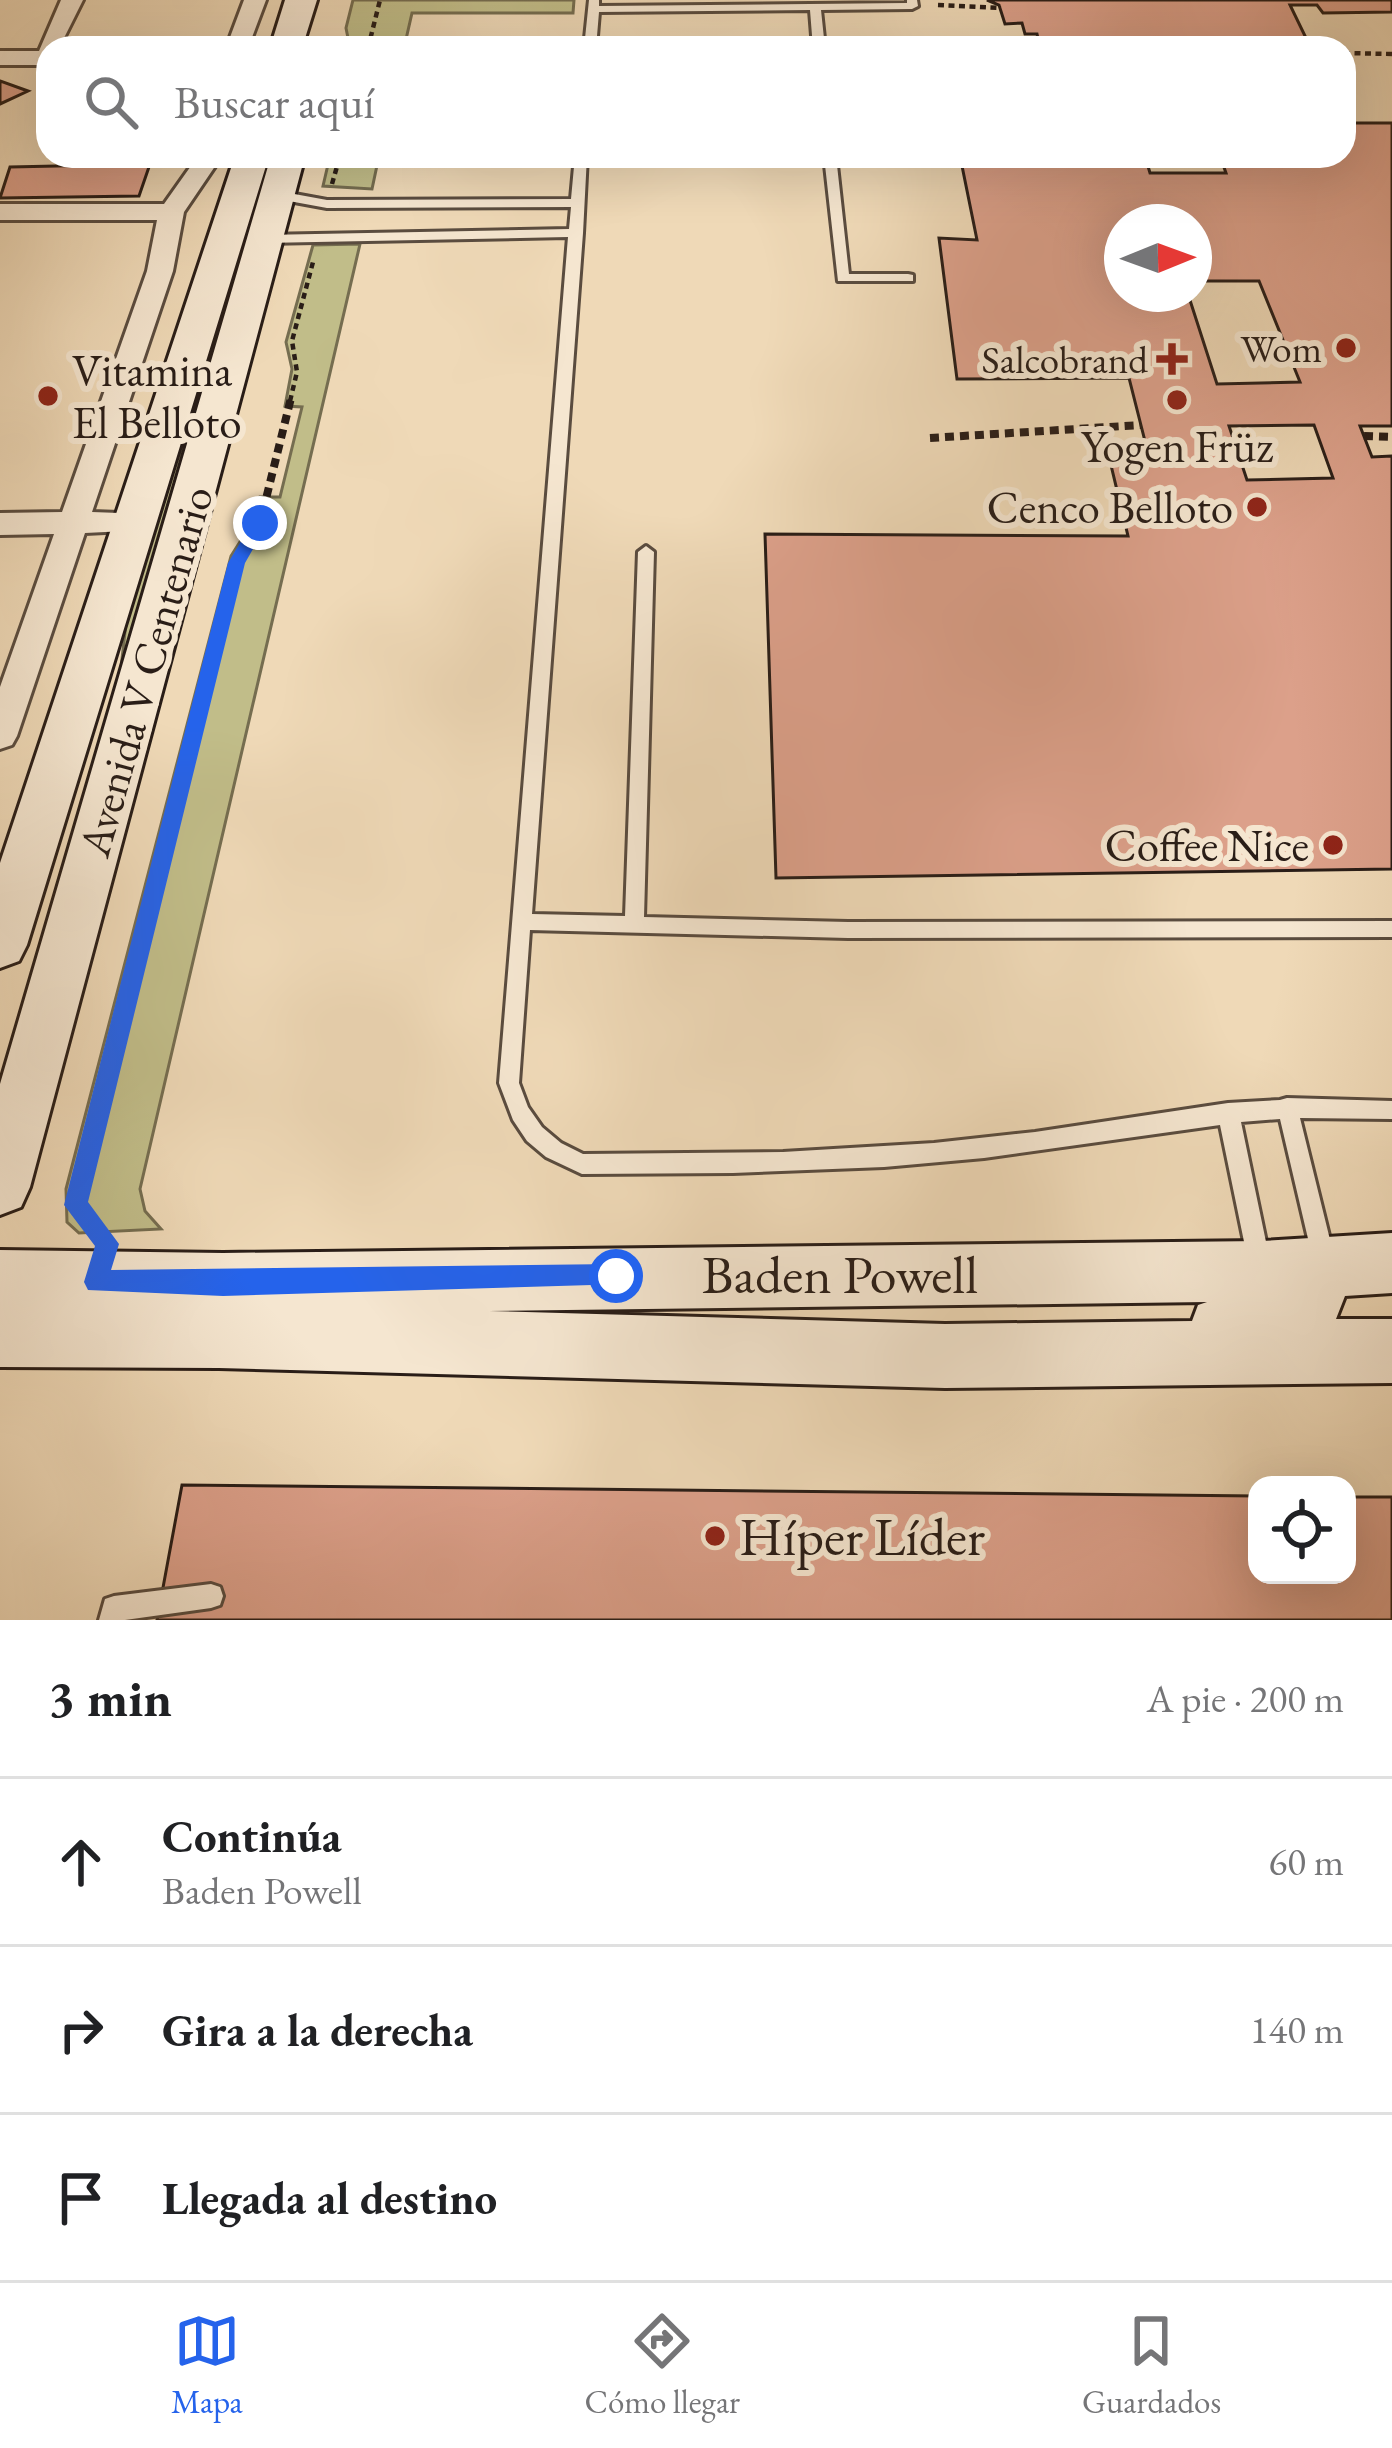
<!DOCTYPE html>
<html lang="es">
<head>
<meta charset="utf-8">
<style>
	:root { --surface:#fff; --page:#f2f2f2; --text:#202124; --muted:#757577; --line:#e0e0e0; --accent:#2563eb }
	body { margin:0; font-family:"EB Garamond",serif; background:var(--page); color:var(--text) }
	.controls { position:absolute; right:36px; bottom:36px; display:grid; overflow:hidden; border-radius:24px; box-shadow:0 12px 48px #0002 }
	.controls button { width:108px; height:108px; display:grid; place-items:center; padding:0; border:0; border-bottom:3px solid var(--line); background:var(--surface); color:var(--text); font:60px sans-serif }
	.compass { position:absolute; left:1104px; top:204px; width:108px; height:108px; border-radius:50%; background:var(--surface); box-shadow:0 12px 48px #0002; rotate:89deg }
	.stop { position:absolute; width:36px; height:36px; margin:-27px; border:9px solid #2563eb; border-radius:50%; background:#fff }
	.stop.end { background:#2563eb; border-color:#fff; box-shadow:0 3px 12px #0008 }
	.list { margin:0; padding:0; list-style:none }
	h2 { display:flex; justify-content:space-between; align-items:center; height:156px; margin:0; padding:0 48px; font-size:51px }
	h2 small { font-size:39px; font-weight:400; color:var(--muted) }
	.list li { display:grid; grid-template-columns:78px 1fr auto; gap:36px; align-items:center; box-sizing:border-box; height:168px; padding:0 48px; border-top:3px solid var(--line) }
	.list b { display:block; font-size:45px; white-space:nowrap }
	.list p { margin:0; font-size:39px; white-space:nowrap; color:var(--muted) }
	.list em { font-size:39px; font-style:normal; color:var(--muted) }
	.icon { flex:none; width:66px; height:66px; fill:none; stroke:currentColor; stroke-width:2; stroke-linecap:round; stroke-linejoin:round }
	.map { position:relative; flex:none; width:1392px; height:1620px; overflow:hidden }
	.search { position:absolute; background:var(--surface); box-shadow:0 12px 48px #0002; left:36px; right:36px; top:36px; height:132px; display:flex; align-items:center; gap:30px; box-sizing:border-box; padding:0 42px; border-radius:36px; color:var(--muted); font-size:45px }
	.sheet { height:660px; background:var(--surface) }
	nav { display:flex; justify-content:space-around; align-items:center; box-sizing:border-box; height:168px; border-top:3px solid var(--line); background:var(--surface); font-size:33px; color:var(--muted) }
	nav a { display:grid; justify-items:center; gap:6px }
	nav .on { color:var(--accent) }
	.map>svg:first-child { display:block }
	.green { fill:#c1bd89; stroke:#756d50; stroke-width:3 }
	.building { fill:#dca08a; stroke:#291d17; stroke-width:3; fill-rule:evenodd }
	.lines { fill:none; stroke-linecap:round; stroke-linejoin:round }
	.service-casing { stroke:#5a4c3f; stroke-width:6 }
	.minor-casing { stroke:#5a4c3f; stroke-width:6 }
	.secondary-casing { stroke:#291d17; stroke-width:6 }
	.path-far2 { stroke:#291d17; stroke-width:4.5; stroke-dasharray:6 4.5; stroke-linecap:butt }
	.path-far1 { stroke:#291d17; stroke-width:8; stroke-dasharray:9 6; stroke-linecap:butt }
	.path { stroke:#291d17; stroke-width:9; stroke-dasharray:10 8; stroke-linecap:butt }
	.service { fill:#f5e6d0; fill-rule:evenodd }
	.minor { fill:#f5e6d0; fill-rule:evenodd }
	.secondary { fill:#f5e6d0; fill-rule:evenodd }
	.route { fill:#2563eb }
	.poi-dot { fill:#8f2418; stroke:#f5e6d0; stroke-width:4.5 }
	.labels { text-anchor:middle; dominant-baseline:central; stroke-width:12; stroke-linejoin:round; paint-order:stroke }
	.far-poi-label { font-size:39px; fill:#291d17; stroke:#f5e6d0; text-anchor:end }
	.poi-label { font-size:45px; fill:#291d17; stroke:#f5e6d0; text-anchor:end }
	.street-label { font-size:45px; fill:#291d17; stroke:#f5e6d0 }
	.near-street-label { font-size:54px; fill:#291d17; stroke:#f5e6d0 }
	.near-poi-label { font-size:54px; fill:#291d17; stroke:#f5e6d0; text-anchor:start }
</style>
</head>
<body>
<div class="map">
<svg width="1392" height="1620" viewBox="0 0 1392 1620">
	<rect width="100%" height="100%" fill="#efd9b7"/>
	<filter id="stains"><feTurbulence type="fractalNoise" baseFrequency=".00167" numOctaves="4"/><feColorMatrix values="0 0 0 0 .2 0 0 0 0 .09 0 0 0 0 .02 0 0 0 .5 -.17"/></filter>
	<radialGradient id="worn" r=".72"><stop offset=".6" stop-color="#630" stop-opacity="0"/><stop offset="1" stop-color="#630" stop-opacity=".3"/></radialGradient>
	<path class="green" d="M353,0H574L573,13H412L404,48H350L346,28Z
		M330,156H379L372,189L323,186Z
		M246,237L255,242L118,695L127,614Z
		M360,244L140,1189L145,1211L161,1229L79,1233L67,1222L66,1189L231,556L253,521L260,497H280L302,407L285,406L292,369L286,342L313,245Z"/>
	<path class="building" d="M987,0H1392V12L1323,13L1317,5H1290L1307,40L1208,39L1212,48H1176L1173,40L1112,39L1115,48H1040L1037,34H1025L1022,23L1005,24L999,5Z
		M0,81L28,91L0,104Z
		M1344,123H1392V426H1360L1372,457L1392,456V869L776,878L765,534L1128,536L1110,461H1150L1129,378L957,379L939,238L977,240L960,156H1145L1150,173H1226L1220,156H1344ZM1122,222H1194V281H1259L1300,382L1217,384L1188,294H1122ZM1314,425L1333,478L1247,480L1229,426Z
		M150,164L139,196L0,198L10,167Z
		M182,1485L1257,1496V1575H1347V1497H1392V1620H157Z"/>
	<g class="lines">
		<g class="service-casing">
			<path id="service" d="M589,0H599V6L907,3V0H917L918,6L912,9L821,10L825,48H813L810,10L599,12L596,48H584Z
				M575,156H587L583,233L532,914L625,916L638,552L646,546L654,552L644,917L848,922L1392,921V937L848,938L530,930L519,1083L528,1107L542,1127L561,1143L583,1154L783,1152L934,1143L1035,1132L1228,1103L1280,1100L1287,1098L1392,1101V1119L1300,1118L1335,1260L1332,1268L1324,1271L1316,1268L1313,1260L1280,1119L1241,1122L1270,1261L1267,1269L1259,1272L1251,1269L1248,1261L1220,1125L984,1158L884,1167L733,1173L582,1174L546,1157L527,1141L513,1120L499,1083L568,237L264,243L257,239L264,235L569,229L571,207L327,208L278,199L272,195L278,191L327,200L571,199Z
				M824,156H836L849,274H908L913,275V281H838Z
				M211,1584L220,1587L223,1596L220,1605L211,1608L125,1620H99L105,1599L114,1596Z"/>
		</g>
		<g class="minor-casing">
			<path id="minor" d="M61,0H83L59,48H48V65H0V51H39Z
				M244,0H266L248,48H226Z
				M198,156H222L184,212L173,271L92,512L146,514L150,522L146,530L85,533L17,736L12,745L0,749V687L54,534L0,535V513L62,512L147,271L157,220H0V204H164Z"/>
		</g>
		<g class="secondary-casing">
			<path id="secondary" d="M285,0H317L302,48H270Z
				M235,156H269L27,945L19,961L0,968V863Z
				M271,156H305L30,1187L21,1207L0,1215V1084Z
				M1392,1233V1293L1345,1296L1336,1319H1392V1383L945,1388L219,1368L0,1367V1250L223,1253L1262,1241ZM1207,1302L1198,1305L1192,1321L945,1324L489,1311Z"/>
		</g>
		<path class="path-far2" d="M938,5L1001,8
			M368,48L380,0
			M1344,53L1392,54
			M332,184L340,156
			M290,401L297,372L292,341L313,262"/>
		<path class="path-far1" d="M1364,436L1392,437
			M930,438L1141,425
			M145,928L237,563L260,523L291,398"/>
		<path class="path" d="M98,1231L76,1205L146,925"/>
		<use href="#service" class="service"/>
		<use href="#minor" class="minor"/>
		<use href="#secondary" class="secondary"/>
	</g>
	<path class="route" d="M260,517L268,523L245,563L88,1202L119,1244L111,1270L616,1264L625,1268V1284L223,1296L88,1290L84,1282L95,1246L64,1205L228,563L254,519Z"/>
	<g class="poi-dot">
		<circle cx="1346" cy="348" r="12"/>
		<path d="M1166 341h12v12h12v12h-12v12h-12v-12h-12v-12h12z"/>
		<circle cx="48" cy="396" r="12"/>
		<circle cx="1177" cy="400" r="12"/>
		<circle cx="1257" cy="507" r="12"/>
		<circle cx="1333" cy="845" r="12"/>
		<circle cx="715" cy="1536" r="12"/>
	</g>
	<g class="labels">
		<g class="far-poi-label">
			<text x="1322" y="348">Wom</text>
			<text x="1148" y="359">Salcobrand</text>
		</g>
		<g class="poi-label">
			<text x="72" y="370" text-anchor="start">Vitamina<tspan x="72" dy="52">El Belloto</tspan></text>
			<text x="1177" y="446" text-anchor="middle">Yogen Früz</text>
			<text x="1233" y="507">Cenco Belloto</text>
			<text x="1309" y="845">Coffee Nice</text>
		</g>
		<g class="street-label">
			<text transform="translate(145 671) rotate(-74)">Avenida V Centenario</text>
		</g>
		<g class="near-street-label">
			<text x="840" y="1274">Baden Powell</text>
		</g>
		<g class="near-poi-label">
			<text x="739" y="1536">Híper Líder</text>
		</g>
	</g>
	<rect width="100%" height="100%" filter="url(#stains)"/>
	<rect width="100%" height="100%" fill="url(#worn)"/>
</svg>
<div class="controls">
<button><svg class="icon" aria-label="locate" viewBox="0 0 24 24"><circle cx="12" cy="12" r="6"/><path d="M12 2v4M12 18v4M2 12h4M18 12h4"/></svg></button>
</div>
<svg class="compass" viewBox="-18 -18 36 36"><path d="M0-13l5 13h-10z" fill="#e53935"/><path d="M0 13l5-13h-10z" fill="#757577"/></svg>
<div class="stop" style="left:616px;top:1276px"></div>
<div class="stop end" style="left:260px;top:523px"></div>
<div class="search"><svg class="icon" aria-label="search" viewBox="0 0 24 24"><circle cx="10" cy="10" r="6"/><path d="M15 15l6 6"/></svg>Buscar aquí</div>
</div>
<section class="sheet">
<h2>3 min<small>A pie · 200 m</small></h2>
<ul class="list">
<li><svg class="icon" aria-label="ahead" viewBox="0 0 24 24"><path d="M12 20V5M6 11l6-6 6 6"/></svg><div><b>Continúa</b><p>Baden Powell</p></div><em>60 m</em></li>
<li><svg class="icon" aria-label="right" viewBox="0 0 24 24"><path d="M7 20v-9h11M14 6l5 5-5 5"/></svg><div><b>Gira a la derecha</b></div><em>140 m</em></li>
<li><svg class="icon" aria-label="arrive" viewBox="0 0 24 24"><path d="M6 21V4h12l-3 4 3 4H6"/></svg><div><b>Llegada al destino</b></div></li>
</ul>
</section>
<nav>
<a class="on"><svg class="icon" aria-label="map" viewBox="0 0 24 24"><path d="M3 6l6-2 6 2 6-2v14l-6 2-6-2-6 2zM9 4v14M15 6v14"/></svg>Mapa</a>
<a><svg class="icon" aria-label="directions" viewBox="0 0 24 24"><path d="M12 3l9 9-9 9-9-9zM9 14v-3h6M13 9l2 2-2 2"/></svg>Cómo llegar</a>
<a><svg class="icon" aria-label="saved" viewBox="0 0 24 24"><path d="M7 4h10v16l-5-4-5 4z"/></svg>Guardados</a>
</nav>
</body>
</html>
